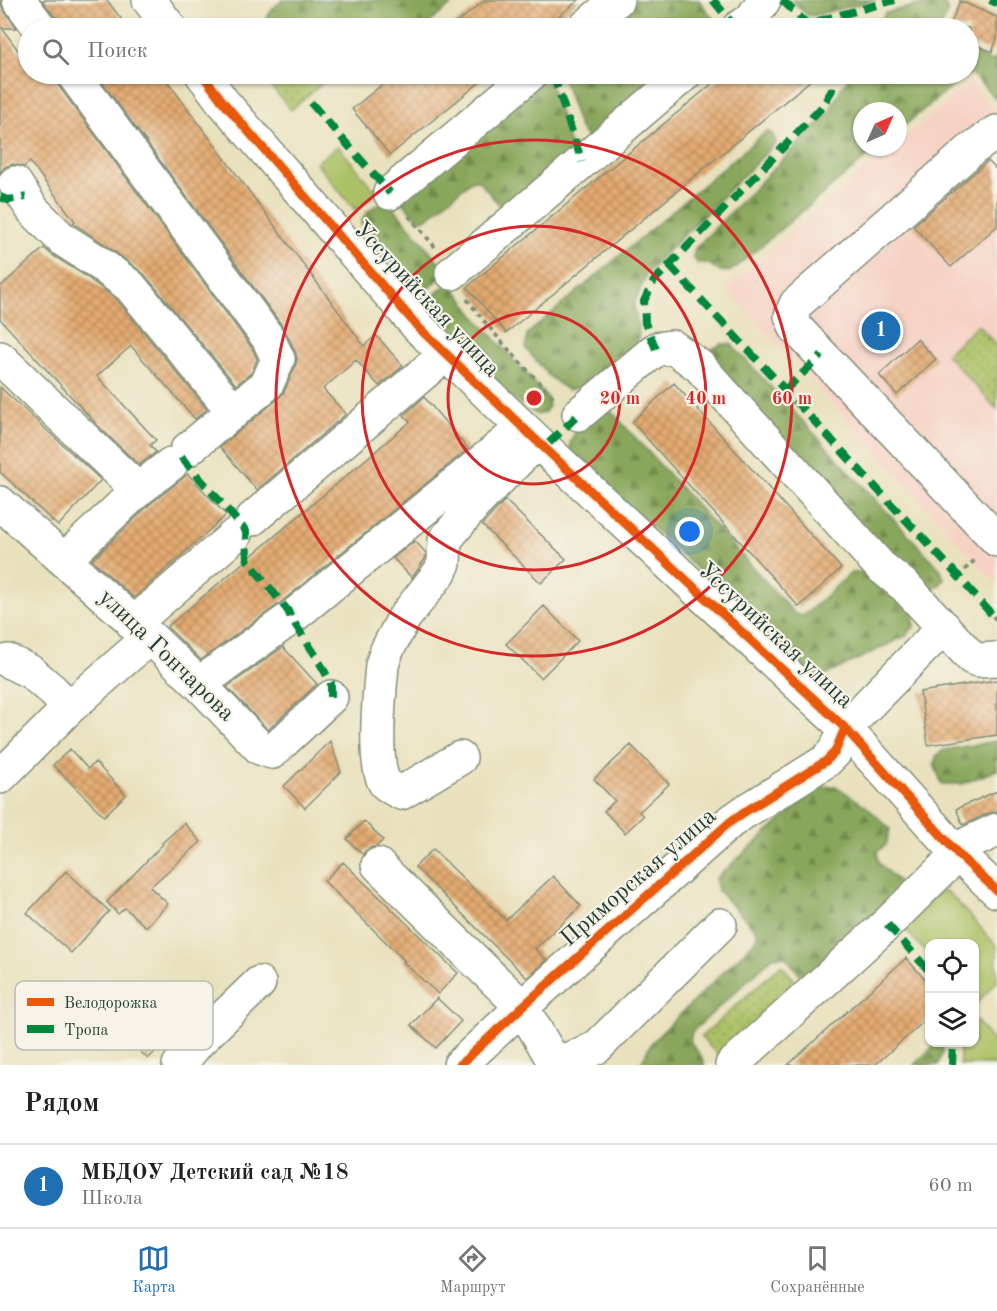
<!DOCTYPE html>
<html lang="ru">
<head>
<meta charset="utf-8">
<style>
	:root { --surface:#fff; --page:#f2f2f2; --text:#202124; --muted:#757577; --line:#e0e0e0; --accent:#1f6fb2 }
	body { margin:0; font-family:"Old Standard TT",serif; background:var(--page); color:var(--text) }
	.controls { position:absolute; right:18px; bottom:18px; display:grid; overflow:hidden; border-radius:12px; box-shadow:0 2px 4px #0004 }
	.controls button { width:54px; height:54px; display:grid; place-items:center; padding:0; border:0; border-bottom:2px solid var(--line); background:var(--surface); color:var(--text); font:30px sans-serif }
	.compass { position:absolute; left:853px; top:102px; width:54px; height:54px; border-radius:50%; background:var(--surface); box-shadow:0 2px 4px #0004; rotate:45deg }
	.you { position:absolute; left:690px; top:532px; width:21px; height:21px; margin:-15px; border:4px solid #fff; border-radius:50%; background:#1a73e8; box-shadow:0 0 0 9px #1a73e833 }
	.badge { display:grid; place-items:center; width:39px; height:39px; border-radius:50%; background:var(--accent); color:#fff; font-size:20px; font-weight:700 }
	.pin { position:absolute; translate:-50% -50%; border:3px solid #fff; box-shadow:0 2px 6px #0006 }
	.list { margin:0; padding:0; list-style:none }
	h2 { display:flex; justify-content:space-between; align-items:center; height:78px; margin:0; padding:0 24px; font-size:26px }
	h2 small { font-size:20px; font-weight:400; color:var(--muted) }
	.list li { display:grid; grid-template-columns:39px 1fr auto; gap:18px; align-items:center; box-sizing:border-box; height:84px; padding:0 24px; border-top:2px solid var(--line) }
	.list b { display:block; font-size:22px; white-space:nowrap }
	.list p { margin:0; font-size:20px; white-space:nowrap; color:var(--muted) }
	.list em { font-size:20px; font-style:normal; color:var(--muted) }
	.icon { flex:none; width:33px; height:33px; fill:none; stroke:currentColor; stroke-width:2; stroke-linecap:round; stroke-linejoin:round }
	.map { position:relative; flex:none; width:997px; height:1065px; overflow:hidden }
	.search { position:absolute; background:var(--surface); box-shadow:0 2px 4px #0004; left:18px; right:18px; top:18px; height:66px; display:flex; align-items:center; gap:15px; box-sizing:border-box; padding:0 21px; border-radius:33px; color:var(--muted); font-size:22px }
	.sheet { height:162px; background:var(--surface) }
	nav { display:flex; justify-content:space-around; align-items:center; box-sizing:border-box; height:84px; border-top:2px solid var(--line); background:var(--surface); font-size:16px; color:var(--muted) }
	nav a { display:grid; justify-items:center; gap:3px }
	nav .on { color:var(--accent) }
	.map>svg:first-child { display:block }
	.built { fill:#f6d2c4 }
	.grass { fill:#acc166; stroke:#667f4d; stroke-width:1.5 }
	.forest { fill:url(#forest-firs); stroke:#547248; stroke-width:1.5 }
	.park { fill:url(#park-dots); stroke:#667f4d; stroke-width:1.5 }
	.building { fill:url(#building-cross-hatch) }
	.lines { fill:none; stroke-linecap:round; stroke-linejoin:round }
	.minor-casing { stroke:#848f78; stroke-width:36 }
	.path { stroke:#848f78; stroke-width:4; stroke-dasharray:4.5 4.5; stroke-linecap:butt }
	.minor { stroke:#fff; stroke-width:33 }
	.quiet { stroke:#00873e; stroke-width:8; stroke-dasharray:15 8; stroke-linecap:butt }
	.cycleway-casing { stroke:#f7f3e8; stroke-width:13 }
	.cycleway { stroke:#e8590c; stroke-width:9 }
	.ring { fill:none; stroke:#d62828; stroke-width:3 }
	.labels { text-anchor:middle; dominant-baseline:central; stroke-width:4.5; stroke-linejoin:round; paint-order:stroke }
	.street-label { font-size:24px; fill:#1f3d34; stroke:#f7f3e8 }
	.key { fill:#f7f3e8; stroke:#b6bcb2; stroke-width:1.5 }
	.key-label { font-size:16px; fill:#1f3d34 }
	.centre { fill:#d62828; stroke:#f7f3e8; stroke-width:3 }
	.ring-label { font-size:18px; text-anchor:middle; font-weight:bold; fill:#d62828; stroke:#f7f3e8; stroke-width:4.5; stroke-linejoin:round; paint-order:stroke }
</style>
</head>
<body>
<div class="map">
<svg width="997" height="1065" viewBox="0 0 997 1065">
	<defs>
		<pattern id="forest-firs" width="22" height="20" patternUnits="userSpaceOnUse" patternTransform="scale(1.5)"><rect width="22" height="20" fill="#89a75b"/><path d="M5 1l3.5 6h-7zM16 11l3.5 6h-7z" fill="#6f894c"/></pattern>
		<pattern id="park-dots" width="8" height="8" patternUnits="userSpaceOnUse" patternTransform="scale(1.5)"><rect width="8" height="8" fill="#acc166"/><path d="M2 2h.1M6 6h.1" fill="none" stroke="#8b9e55" stroke-width="1.8" stroke-linecap="round"/></pattern>
		<pattern id="building-cross-hatch" width="8" height="8" patternUnits="userSpaceOnUse" patternTransform="scale(1.5)"><rect width="8" height="8" fill="#e4aa71"/><path d="M0 0l8 8M0 8l8-8" fill="none" stroke="#b88c5e"/></pattern>
	</defs>
	<rect width="100%" height="100%" fill="#f7f3e8"/>
	<filter id="ink" filterUnits="userSpaceOnUse"><feTurbulence type="fractalNoise" baseFrequency=".0167" numOctaves="2"/><feDisplacementMap in="SourceGraphic" scale="12" xChannelSelector="R" yChannelSelector="G"/><feConvolveMatrix kernelMatrix="1 2 1 2 8 2 1 2 1" color-interpolation-filters="sRGB"/></filter>
	<filter id="wash" filterUnits="userSpaceOnUse"><feTurbulence type="fractalNoise" baseFrequency=".008" numOctaves="4" result="noise"/><feDisplacementMap in="SourceGraphic" scale="24" xChannelSelector="R" yChannelSelector="G"/><feGaussianBlur stdDeviation="1.35" result="paint"/><feColorMatrix in="noise" values="0 0 0 0 0 0 0 0 0 0 0 0 0 0 0 0 0 1.4 0 .05"/><feComposite in="paint" operator="in"/></filter>
	<g filter="url(#wash)">
		<rect width="100%" height="100%" fill="#e9e1bd"/>
		<path class="built" d="M970,82L997,111V584L726,288L893,147H898V143Z"/>
		<path class="grass" d="M338,146L377,193L355,210L316,163Z
			M940,891L949,893L997,946V982L975,1005L974,944H930L929,956L907,931L908,920Z
			M975,1019L997,1046V1065H960V1043L974,1042Z"/>
		<path class="forest" d="M283,0H457L423,28H271L266,18L274,7Z
			M626,0H699L719,27V28H593Z
			M791,0H876L812,16L807,15Z
			M935,1L944,4L948,10L941,28H885L881,22L885,13Z
			M969,51L990,61L997,59V100L976,78L970,74L963,77L898,131V111H862V147H879L731,271C728,271 724,272 721,271C711,268 712,261 697,263L693,257L695,248L828,114C835,102 842,80 854,74H968Z
			M543,74L549,80L573,154L509,210L502,208L478,180H475L471,181L427,218L422,220L417,218L400,199Z
			M561,74H672L588,138L580,129Z
			M767,131C773,134 775,136 776,143L661,258L646,275L634,305L639,334L638,344L589,386L567,390L550,377L526,349L527,334Z
			M381,202L390,203L440,263V278C431,286 426,294 414,289L381,250L361,224C363,213 372,208 381,202Z
			M451,283L478,320L547,397L549,405L545,412L537,415L508,395L429,306L428,300L447,284Z
			M721,344H731L941,570L944,579L939,586L930,591L921,589L708,362L711,350Z
			M602,410L612,412L795,614L802,616L809,611L851,573L867,571L914,613V627L906,636L828,674H810L571,452C565,433 589,421 602,410Z
			M997,741V770L962,784H942L934,764L937,755L944,750Z
			M836,786L867,807L890,829L886,845L877,852L879,863L903,886L813,976L803,978L785,956L773,957L692,1032L690,1041L704,1061V1065H639L641,1063L652,1042L757,939V931L717,890L716,878L819,787Z
			M935,1045L942,1046L943,1052L938,1065H914Z"/>
		<path class="park" d="M260,74H315L323,83L291,110Z
			M978,325L997,346V409L946,354Z
			M781,965L801,987L722,1059L701,1037Z"/>
		<g id="blocks">
			<path class="building" d="M0,0L4,11L17,28H2L28,64V74H55L58,85L252,348L257,359L252,372L236,385L144,274L106,245L73,223L75,221L30,162L24,167L13,164L5,167L0,173Z
				M42,0H107L128,28H58L55,17Z
				M485,0H579L544,28H450Z
				M960,1L997,17V39L992,52L969,42V28H949Z
				M96,74H162L364,346L376,335L403,366L379,386L356,360L323,389L346,414L257,490L220,447L279,398L284,392L295,367L297,359L295,351L283,327Z
				M395,74H490L390,155L352,109Z
				M724,74H818L506,333L467,287Z
				M988,161L997,170V226L951,267L913,226Z
				M44,248L52,255L84,275L117,300L207,409L195,419L131,346L97,376L156,440L150,445L156,452L139,465L99,427L0,319V287Z
				M917,339L936,359L897,395L879,375Z
				M674,383L841,568L799,607L632,422Z
				M0,387L101,480L58,526L0,472Z
				M424,397L468,449L280,603L201,660L167,627L410,422L404,415Z
				M188,474L226,515L134,598L92,560L150,504Z
				M505,500L566,559L541,583L482,525Z
				M415,541L426,553L425,559L412,578L393,558Z
				M544,606L578,641L541,678L506,644Z
				M283,647L317,684L268,730L227,687Z
				M997,680V735L928,745L920,692Z
				M330,741L341,772L305,808L284,786Z
				M631,745L669,784L639,812L643,816L625,833L604,811L615,801L594,779Z
				M70,749L88,769L95,762L126,795L104,816L53,765Z
				M997,791V812L989,813L963,825L956,809Z
				M364,821L383,840L376,847H372L365,851L363,855L347,839Z
				M184,823L201,842L150,887L168,904L146,927L125,908L118,914L107,902L163,844L162,843Z
				M433,849L506,920L553,876L581,906L535,949L546,960L527,978L415,867Z
				M343,862L458,973L438,994L403,962L405,961L324,881Z
				M66,871L109,911L71,953L27,913Z
				M906,958L930,985V1016L875,1065H788Z
				M161,990L188,1018L148,1059L120,1032Z
				M437,998L461,1021L436,1048L411,1025Z"/>
		</g>
	</g>
	<g filter="url(#ink)">
		<use href="#blocks" fill-opacity="0" stroke="#848f78" stroke-width="1.5"/>
		<g class="lines">
			<g class="minor-casing">
				<path id="minor" d="M19,0L40,28
					M149,0L170,28
					M584,28L617,0
					M738,28L751,20L764,0
					M73,74L268,338L278,359L267,384L187,450
					M202,74L223,102L419,328L537,441L845,728L959,855L997,891
					M997,132L972,149L796,304L791,316L796,328L997,540
					M15,183L33,210L62,239L95,260L130,286L234,412
					M390,193L531,74
					M452,273L685,74
					M0,358L138,490
					M579,414L656,349L673,347L699,366L880,566L906,587L972,658L978,660L997,659
					M0,503L150,637L199,684L260,748L272,752L331,697
					M252,519L446,354
					M64,560L138,490L171,464
					M133,624L235,535
					M8,661L31,672L53,691L69,708
					M199,684L291,618L523,428
					M460,758L401,793C395,790 389,787 385,783C372,767 380,687 382,665L387,650L404,618L440,572L444,563L445,540L474,505L537,441
					M0,777L69,708L150,637
					M378,865L522,1007L556,1065
					M555,1063L581,1055L597,1047L720,925
					M179,1065L199,1041L259,983
					M460,1065L522,1007L730,822L743,813L826,761L835,752L845,728L944,627
					M732,1065L887,924L969,843L997,830"/>
			</g>
			<path class="path" d="M409,216L435,247
				M467,299C493,334 523,366 553,397
				M958,576L976,559
				M993,616L997,621"/>
			<use href="#minor" class="minor"/>
			<path class="quiet" d="M713,0L736,28
				M782,0L807,24L895,0
				M990,0L997,3
				M553,74L582,162
				M311,103L390,193
				M0,197L8,200L26,197
				M669,265L958,576L993,616L997,613
				M656,349L645,323L644,301L654,281L822,107L832,90L833,74
				M785,390L822,355
				M549,443L579,414
				M181,457L246,531L247,559L288,611L291,618L316,656L331,683V697
				M887,924L930,972
				M952,1065L953,1042"/>
			<g class="cycleway-casing">
				<path id="cycleway" d="M202,74L223,102L419,328L537,441L845,728L959,855L997,891
					M460,1065L522,1007L730,822L743,813L826,761L835,752L845,728"/>
			</g>
			<use href="#cycleway" class="cycleway"/>
		</g>
	</g>
	<g class="ring">
		<circle cx="534" cy="398" r="86"/>
		<circle cx="534" cy="398" r="172"/>
		<circle cx="534" cy="398" r="258"/>
	</g>
	<g class="labels">
		<g class="street-label">
			<text transform="translate(426 300) rotate(47)">Уссурийская улица</text>
			<text transform="translate(775 636) rotate(43)">Уссурийская улица</text>
			<text transform="translate(166 656) rotate(44)">улица Гончарова</text>
			<text transform="translate(639 878) rotate(-41)">Приморская улица</text>
		</g>
	</g>
	<rect x="15" y="981" width="198" height="69" rx="9" class="key"/>
	<rect x="27" y="998" width="27" height="8" fill="#e8590c"/>
	<rect x="27" y="1025" width="27" height="8" fill="#00873e"/>
	<g class="key-label">
		<text x="64" y="1008">Велодорожка</text>
		<text x="64" y="1035">Тропа</text>
	</g>
	<circle cx="534" cy="398" r="9" class="centre"/>
	<g class="ring-label">
		<text x="620" y="404">20 m</text>
		<text x="706" y="404">40 m</text>
		<text x="792" y="404">60 m</text>
	</g>
</svg>
<div class="controls">
<button><svg class="icon" aria-label="locate" viewBox="0 0 24 24"><circle cx="12" cy="12" r="6"/><path d="M12 2v4M12 18v4M2 12h4M18 12h4"/></svg></button>
<button><svg class="icon" aria-label="layers" viewBox="0 0 24 24"><path d="M12 4l9 5-9 5-9-5zM3 14l9 5 9-5"/></svg></button>
</div>
<svg class="compass" viewBox="-18 -18 36 36"><path d="M0-13l5 13h-10z" fill="#e53935"/><path d="M0 13l5-13h-10z" fill="#757577"/></svg>
<div class="you"></div>
<div class="pin badge" style="left:881px;top:331px">1</div>
<div class="search"><svg class="icon" aria-label="search" viewBox="0 0 24 24"><circle cx="10" cy="10" r="6"/><path d="M15 15l6 6"/></svg>Поиск</div>
</div>
<section class="sheet">
<h2>Рядом<small></small></h2>
<ul class="list">
<li><span class="badge">1</span><div><b>МБДОУ Детский сад №18</b><p>Школа</p></div><em>60 m</em></li>
</ul>
</section>
<nav>
<a class="on"><svg class="icon" aria-label="map" viewBox="0 0 24 24"><path d="M3 6l6-2 6 2 6-2v14l-6 2-6-2-6 2zM9 4v14M15 6v14"/></svg>Карта</a>
<a><svg class="icon" aria-label="directions" viewBox="0 0 24 24"><path d="M12 3l9 9-9 9-9-9zM9 14v-3h6M13 9l2 2-2 2"/></svg>Маршрут</a>
<a><svg class="icon" aria-label="saved" viewBox="0 0 24 24"><path d="M7 4h10v16l-5-4-5 4z"/></svg>Сохранённые</a>
</nav>
</body>
</html>
